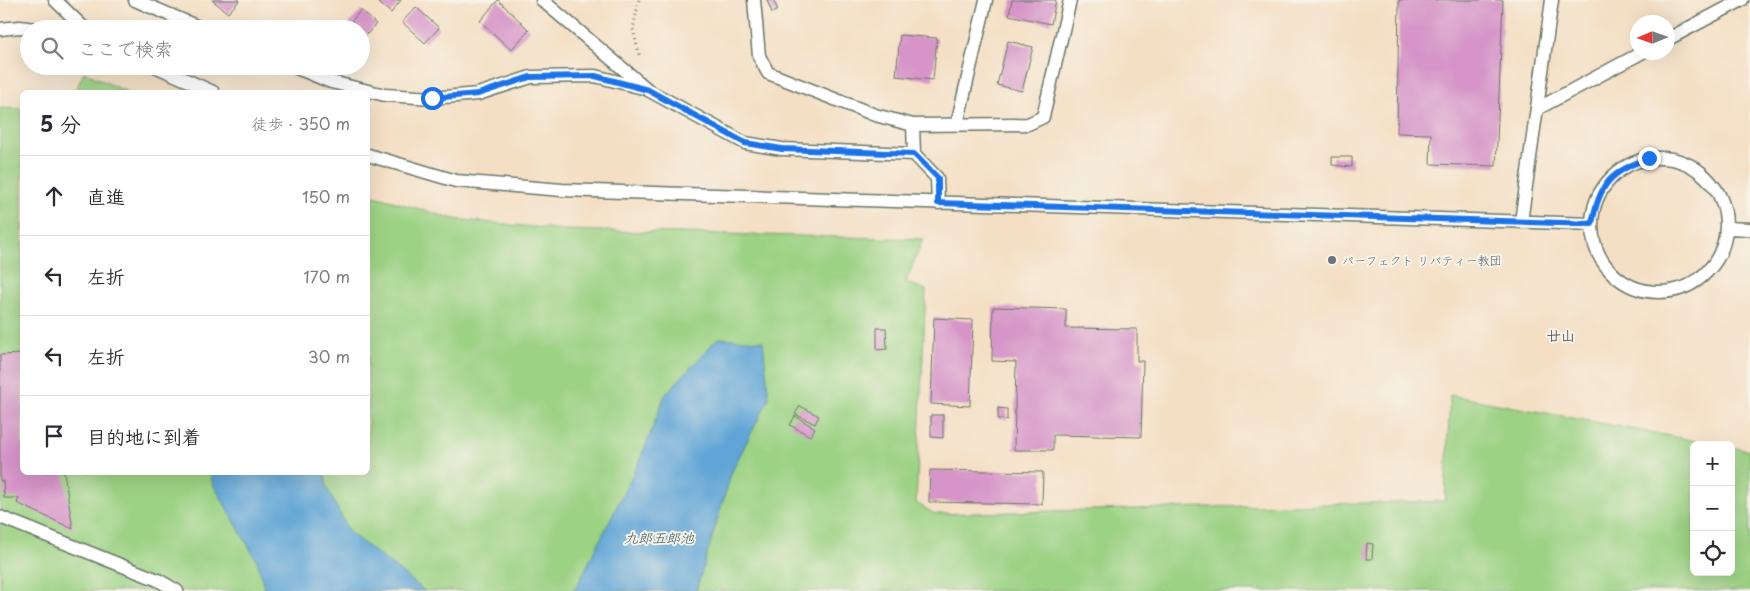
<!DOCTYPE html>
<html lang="ja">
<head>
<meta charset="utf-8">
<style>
	:root { --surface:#fff; --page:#f7f7f7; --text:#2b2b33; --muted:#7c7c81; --line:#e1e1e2 }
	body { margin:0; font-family:"Playpen Sans","Klee One",sans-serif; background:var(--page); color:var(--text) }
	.controls { position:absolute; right:15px; bottom:15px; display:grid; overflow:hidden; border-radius:8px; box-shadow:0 5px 20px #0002 }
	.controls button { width:45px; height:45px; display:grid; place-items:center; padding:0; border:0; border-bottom:1px solid var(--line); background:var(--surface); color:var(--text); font:25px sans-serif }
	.compass { position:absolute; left:1630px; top:15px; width:45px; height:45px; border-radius:50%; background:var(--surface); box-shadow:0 5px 20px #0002; rotate:268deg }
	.stop { position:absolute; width:15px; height:15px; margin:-11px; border:4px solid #1a73e8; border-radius:50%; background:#fff }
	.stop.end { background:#1a73e8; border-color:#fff; box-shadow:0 1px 5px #0008 }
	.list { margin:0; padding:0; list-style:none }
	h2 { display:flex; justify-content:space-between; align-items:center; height:65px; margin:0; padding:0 20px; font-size:21px }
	h2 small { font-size:16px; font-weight:400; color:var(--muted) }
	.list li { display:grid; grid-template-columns:32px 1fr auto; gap:15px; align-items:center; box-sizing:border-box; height:80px; padding:0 20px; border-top:1px solid var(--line) }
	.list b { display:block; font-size:19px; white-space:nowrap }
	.list em { font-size:16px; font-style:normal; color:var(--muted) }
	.icon { flex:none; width:28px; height:28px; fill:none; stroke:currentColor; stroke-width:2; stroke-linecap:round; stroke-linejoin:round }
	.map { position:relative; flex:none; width:1750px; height:591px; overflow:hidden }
	.search { position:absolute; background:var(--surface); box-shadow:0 5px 20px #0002; left:20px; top:20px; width:350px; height:55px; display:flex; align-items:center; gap:12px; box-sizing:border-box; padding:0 18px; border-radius:28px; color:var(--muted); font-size:19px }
	.panel { position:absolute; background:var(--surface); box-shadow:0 5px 20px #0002; left:20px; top:90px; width:350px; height:385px; border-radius:8px }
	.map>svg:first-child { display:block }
	.green { fill:#9cd284; stroke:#5e885c }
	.water { fill:#60a5d6; stroke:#407185 }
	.building { fill:#d694c8 }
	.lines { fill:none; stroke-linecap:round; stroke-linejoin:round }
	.service-casing { stroke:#6a7667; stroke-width:15 }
	.path { stroke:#6a7667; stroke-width:3; stroke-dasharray:1 4; stroke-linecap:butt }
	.service { stroke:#fff; stroke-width:12 }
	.route { stroke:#1a73e8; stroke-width:6 }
	.worship-dot { fill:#6b7280; stroke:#f7f3e8; stroke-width:2 }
	.labels { text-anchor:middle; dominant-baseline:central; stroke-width:4; stroke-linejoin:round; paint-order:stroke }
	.worship-label { font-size:12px; fill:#5b616d; stroke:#f7f3e8; text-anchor:start }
	.neighbourhood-label { font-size:14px; font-weight:bold; fill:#5f5b68; stroke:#f7f3e8 }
	.water-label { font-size:14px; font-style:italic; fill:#325c65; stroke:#f7f3e8 }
</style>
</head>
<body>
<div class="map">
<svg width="1750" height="591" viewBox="0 0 1750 591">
	<rect width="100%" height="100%" fill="#f7f3e8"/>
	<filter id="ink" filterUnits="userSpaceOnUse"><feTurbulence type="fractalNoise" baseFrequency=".02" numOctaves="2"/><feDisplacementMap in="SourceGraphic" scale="10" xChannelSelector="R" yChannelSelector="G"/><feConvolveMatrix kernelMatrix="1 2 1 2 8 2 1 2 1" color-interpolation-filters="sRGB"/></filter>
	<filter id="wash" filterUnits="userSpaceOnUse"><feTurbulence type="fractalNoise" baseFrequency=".0096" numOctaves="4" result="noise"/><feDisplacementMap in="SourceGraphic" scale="20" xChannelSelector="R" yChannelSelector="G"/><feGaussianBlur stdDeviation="1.12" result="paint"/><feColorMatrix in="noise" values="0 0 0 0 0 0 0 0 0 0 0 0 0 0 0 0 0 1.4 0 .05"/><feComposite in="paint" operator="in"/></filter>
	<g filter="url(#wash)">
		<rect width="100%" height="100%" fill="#f4dfc5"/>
		<path class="green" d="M84,72L127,92H75Z
			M0,108L22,109V472H368V194L454,219L565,230L923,239L906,282L926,290L916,503L935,514L1445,501L1450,395L1718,445H1694V572H1731V447L1750,451V591H0Z"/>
		<path class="water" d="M718,338L763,341L769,398L732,471L696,591H572L576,588L641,458L665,395Z
			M210,473H325L327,488L349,532L425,591H265L257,561L213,484Z"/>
		<g id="blocks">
			<path class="building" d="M212,0H240L228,13Z
				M375,0H401L391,13Z
				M498,0L529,30L511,50L480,21Z
				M767,0H773L778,10L772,13Z
				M1012,0H1056L1051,24L1009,15Z
				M1399,0H1503L1496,166L1430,164L1431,134L1397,133Z
				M416,7L439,28L425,43L402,22Z
				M361,10L376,24L361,41V29H345Z
				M900,35L937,38L933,80L896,76Z
				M1008,41L1033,47L1022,91L997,85Z
				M1332,157H1352V167L1332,165Z
				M993,307L1066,309V328L1137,329V361H1143L1141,437L1053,435V450H1014L1016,362L992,361Z
				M934,318L973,320L970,406L931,404Z
				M877,328H886L887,349L877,350Z
				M22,354V472H64L73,529L17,503L19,498H4L3,481H0V355Z
				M800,406L819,416L815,424L795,414Z
				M998,408L1007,409V420L998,419Z
				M931,415H943V438L931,437Z
				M795,416L815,428L810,436L790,425Z
				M930,470L1043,472L1042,504L929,502Z
				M1367,543L1373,544L1372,559H1366Z"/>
		</g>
	</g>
	<g filter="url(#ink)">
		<use href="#blocks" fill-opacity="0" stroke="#6a7667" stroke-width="1"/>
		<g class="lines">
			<g class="service-casing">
				<path id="service" d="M55,0L85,29
					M135,0L203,29
					M542,0L648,90L745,143L782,149L914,154
					M754,0L759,56L768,73L875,115L913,125L1028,124L1043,117L1070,0
					M0,29L20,27L34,29
					M1668,39L1742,0
					M155,66L213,92
					M292,66L331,82L385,95L433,98L478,94L531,77L595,76L643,88
					M1537,109L1643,52
					M957,124L986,0
					M913,125L914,154L937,178L938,203
					M368,155L456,181L562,190L1592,224
					M1592 225a67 67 0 1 1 134 0a67 67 0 1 1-134 0Z
					M1521,222L1552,0
					M1727,228L1750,229
					M0,517L158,580L177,591"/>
			</g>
			<path class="path" d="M639,0L633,29L640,58"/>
			<use href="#service" class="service"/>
		</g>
	</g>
	<g class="lines" filter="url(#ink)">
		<path class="route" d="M432,98L478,94L530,77L595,76L648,90L745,143L782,149L914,154L938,178V203L1592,224C1599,184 1611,171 1649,158"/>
	</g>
	<circle class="worship-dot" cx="1332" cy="260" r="5"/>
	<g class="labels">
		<g class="worship-label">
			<text x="1342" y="260">パーフェクト リバティー教団</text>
		</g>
		<g class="neighbourhood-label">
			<text x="1561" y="335">廿山</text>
		</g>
		<g class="water-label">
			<text x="659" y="537">九郎五郎池</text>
		</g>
	</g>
</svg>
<div class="controls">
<button>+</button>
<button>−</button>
<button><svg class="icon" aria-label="locate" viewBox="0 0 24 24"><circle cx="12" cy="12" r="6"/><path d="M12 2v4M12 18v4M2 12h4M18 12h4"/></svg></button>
</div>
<svg class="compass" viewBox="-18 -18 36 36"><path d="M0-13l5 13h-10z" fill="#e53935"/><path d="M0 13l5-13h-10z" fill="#7c7c81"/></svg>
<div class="stop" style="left:432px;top:98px"></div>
<div class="stop end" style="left:1649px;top:158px"></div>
<div class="search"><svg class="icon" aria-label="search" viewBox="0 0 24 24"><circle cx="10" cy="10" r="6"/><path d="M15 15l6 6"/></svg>ここで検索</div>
<section class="panel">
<h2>5 分<small>徒歩 · 350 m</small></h2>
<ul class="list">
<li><svg class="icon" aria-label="ahead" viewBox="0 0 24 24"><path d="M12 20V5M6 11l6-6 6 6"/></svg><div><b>直進</b></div><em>150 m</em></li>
<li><svg class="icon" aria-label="left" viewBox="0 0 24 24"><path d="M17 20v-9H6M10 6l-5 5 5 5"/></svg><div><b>左折</b></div><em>170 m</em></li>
<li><svg class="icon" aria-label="left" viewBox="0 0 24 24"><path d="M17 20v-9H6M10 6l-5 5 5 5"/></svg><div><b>左折</b></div><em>30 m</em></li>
<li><svg class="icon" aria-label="arrive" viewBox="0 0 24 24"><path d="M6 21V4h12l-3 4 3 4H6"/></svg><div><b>目的地に到着</b></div></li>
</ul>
</section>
</div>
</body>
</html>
